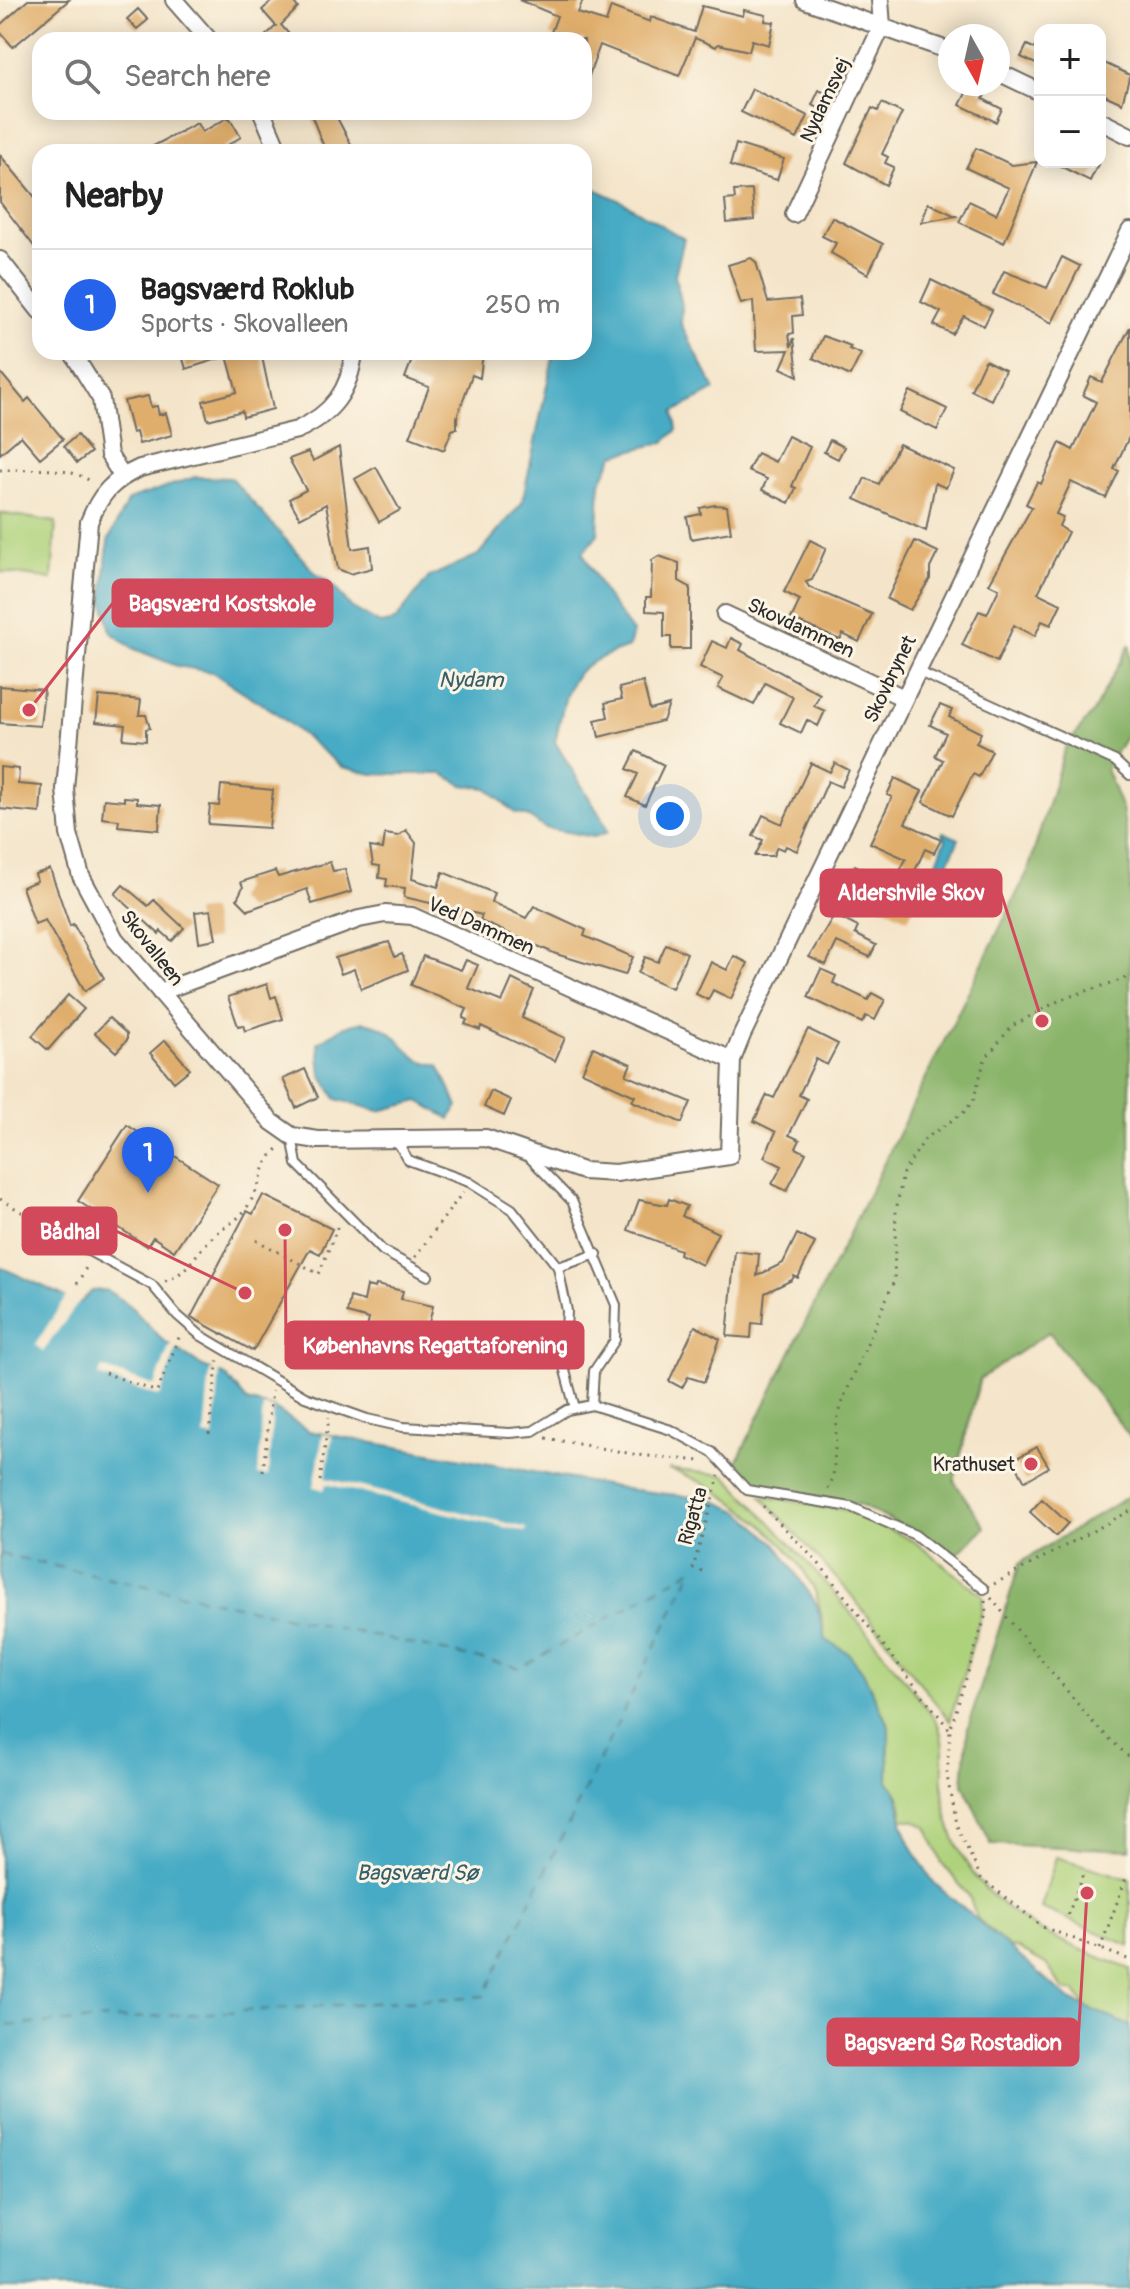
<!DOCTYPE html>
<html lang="en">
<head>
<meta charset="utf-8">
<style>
	:root { --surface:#fff; --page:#f2f2f2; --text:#222; --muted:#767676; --line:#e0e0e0; --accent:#2563eb }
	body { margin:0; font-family:Pangolin,sans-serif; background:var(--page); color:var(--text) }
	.controls { position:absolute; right:24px; top:24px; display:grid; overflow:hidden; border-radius:16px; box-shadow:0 4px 20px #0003 }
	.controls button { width:72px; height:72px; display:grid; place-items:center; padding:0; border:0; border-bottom:2px solid var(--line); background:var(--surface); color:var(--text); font:40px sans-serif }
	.compass { position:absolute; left:938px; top:24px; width:72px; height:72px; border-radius:50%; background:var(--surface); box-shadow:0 4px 20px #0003; rotate:172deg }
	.you { position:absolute; left:670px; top:816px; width:28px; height:28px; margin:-20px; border:6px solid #fff; border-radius:50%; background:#1a73e8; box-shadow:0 0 0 12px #1a73e833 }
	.badge { display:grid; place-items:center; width:52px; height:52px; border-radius:50%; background:var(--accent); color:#fff; font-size:26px; font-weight:700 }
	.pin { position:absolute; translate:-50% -66px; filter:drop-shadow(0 2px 4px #0008) }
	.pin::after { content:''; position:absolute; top:42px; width:28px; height:24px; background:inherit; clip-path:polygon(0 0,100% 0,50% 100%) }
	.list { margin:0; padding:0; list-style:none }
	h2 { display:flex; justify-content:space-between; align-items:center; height:104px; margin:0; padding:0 32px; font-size:34px }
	h2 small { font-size:26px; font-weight:400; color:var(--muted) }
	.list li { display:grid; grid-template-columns:52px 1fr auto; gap:24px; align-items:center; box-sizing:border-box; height:112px; padding:0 32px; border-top:2px solid var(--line) }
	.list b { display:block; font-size:30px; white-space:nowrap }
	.list p { margin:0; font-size:26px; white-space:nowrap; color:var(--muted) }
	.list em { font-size:26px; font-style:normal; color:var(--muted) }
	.icon { flex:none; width:44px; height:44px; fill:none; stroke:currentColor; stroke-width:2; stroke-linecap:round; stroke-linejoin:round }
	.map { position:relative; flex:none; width:1130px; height:2289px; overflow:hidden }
	.search { position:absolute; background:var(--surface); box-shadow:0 4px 20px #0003; left:32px; top:32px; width:560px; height:88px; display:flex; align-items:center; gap:20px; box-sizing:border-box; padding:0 28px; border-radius:24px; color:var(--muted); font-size:30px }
	.panel { position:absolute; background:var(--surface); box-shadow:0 4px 20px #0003; left:32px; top:144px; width:560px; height:216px; border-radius:24px }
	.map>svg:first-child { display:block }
	.green { fill:#aed27b; stroke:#6c7e53; stroke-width:2 }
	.forest { fill:#8ab46b; stroke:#5a704b; stroke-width:2 }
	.water { fill:#46abc5; stroke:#386b78; stroke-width:2 }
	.pier { fill:#f4e5ca }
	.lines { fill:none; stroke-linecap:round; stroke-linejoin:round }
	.ferry { stroke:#365e69; stroke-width:2; stroke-dasharray:10 8; stroke-linecap:butt }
	.building { fill:#e0ae6c }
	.lane-casing { stroke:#716c63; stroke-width:12 }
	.street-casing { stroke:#716c63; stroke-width:20 }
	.path { stroke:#716c63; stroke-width:3; stroke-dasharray:2 6; stroke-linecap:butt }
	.lane { stroke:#fff; stroke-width:8 }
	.street { stroke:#fff; stroke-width:16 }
	.poi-dot { fill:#d1495b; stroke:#fcf5e5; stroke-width:3 }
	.labels { text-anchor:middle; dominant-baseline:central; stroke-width:6; stroke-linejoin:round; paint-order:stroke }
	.street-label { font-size:20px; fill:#2b2b2b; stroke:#fcf5e5 }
	.poi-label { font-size:20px; fill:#2b2b2b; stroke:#fcf5e5; text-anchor:end }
	.water-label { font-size:22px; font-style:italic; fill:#365e69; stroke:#fcf5e5 }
	.leader { fill:none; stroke:#d1495b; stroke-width:3 }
	.callout-dot { fill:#d1495b; stroke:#fcf5e5; stroke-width:3 }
	.callout { fill:#d1495b; stroke:#d1495b; stroke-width:3 }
	.callout-label { font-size:22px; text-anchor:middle; font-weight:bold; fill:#fff }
</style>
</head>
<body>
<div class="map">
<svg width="1130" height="2289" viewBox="0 0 1130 2289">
	<rect width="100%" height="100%" fill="#fcf5e5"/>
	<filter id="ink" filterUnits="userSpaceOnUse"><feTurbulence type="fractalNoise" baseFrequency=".0125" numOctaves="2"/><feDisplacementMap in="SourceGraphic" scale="16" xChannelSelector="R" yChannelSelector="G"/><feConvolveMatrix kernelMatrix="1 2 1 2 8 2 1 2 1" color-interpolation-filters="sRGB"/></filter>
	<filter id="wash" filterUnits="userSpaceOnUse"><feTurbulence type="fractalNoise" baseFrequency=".006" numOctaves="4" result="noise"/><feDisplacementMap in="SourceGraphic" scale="32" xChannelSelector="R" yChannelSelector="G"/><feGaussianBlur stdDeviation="1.8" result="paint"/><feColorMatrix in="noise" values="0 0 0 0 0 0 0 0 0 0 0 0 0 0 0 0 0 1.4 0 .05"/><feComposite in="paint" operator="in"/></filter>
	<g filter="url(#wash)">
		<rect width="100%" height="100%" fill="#f4e5ca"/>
		<path class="green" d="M0,513L56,522L52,579L0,572Z
			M668,1469L725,1475C802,1553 872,1634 937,1722C948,1748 940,1774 944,1801C961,1905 1044,1936 1130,1969V2026L1088,2009L1074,1991L1064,1990L1046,1964L1017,1948L1008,1947L977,1918L969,1896L942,1863L927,1827L916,1821L901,1819C904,1802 900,1795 888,1782L889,1727L863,1672L848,1653L826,1640C822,1624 821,1602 813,1587C788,1537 720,1484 668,1469Z
			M761,1496L851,1511L914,1541L983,1596L981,1615L950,1721L847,1590Z
			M1056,1857L1130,1879V1946L1041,1908Z"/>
		<path class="forest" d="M1130,644V729L1106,769L1122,809L1130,856V1437L1049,1332L980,1379L954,1481L985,1527L957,1554L860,1505L756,1486L744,1477L735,1465L1028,871L1065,748L1093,712Z
			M1130,1495V1850L991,1844L963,1784L968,1727L1020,1563Z"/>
		<path class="water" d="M584,184L621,201L684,239L675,275L682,305L681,324L715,390L674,412L677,430L664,442L614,455L600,483L598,534L583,553L606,596L633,632L629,647C565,668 569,682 555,742L604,822L608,832L594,837L545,828L529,817L515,813L487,788L463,785L443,774H372L342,767L275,712L212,672L177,666L132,648L111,632L103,598L108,541L128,500L195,477L231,478L317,575L329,581L351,607L380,624L395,621L429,577L478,555L522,503L554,352H584Z
			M943,832L959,839L945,869L936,865L946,838L942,836Z
			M364,1022C394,1028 395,1039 415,1057C421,1062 432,1063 439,1066L458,1106L450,1119L419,1101L379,1111L336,1099L321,1074L318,1043L345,1026Z
			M0,1267L80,1303L92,1291L106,1290L127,1303L163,1340L203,1367L226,1376L247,1401L273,1408L309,1431L626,1489L711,1499L741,1512L776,1544L817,1605L826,1640L848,1653L863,1672L889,1727L888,1782C905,1801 897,1801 902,1821C907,1842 922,1865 934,1883L1070,2000L1130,2026V2289H0Z"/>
		<path class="pier" d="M60,1289L79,1298L87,1291L43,1351L35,1345L66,1297L59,1292Z
			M170,1344L177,1347L160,1397L99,1376L102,1368L155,1386Z
			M210,1370L220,1371L214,1437L204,1436Z
			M263,1406L273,1408L268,1476L258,1475Z
			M323,1434L332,1436L326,1478L526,1528L525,1532L326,1484L324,1490L314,1487Z"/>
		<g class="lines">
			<path class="ferry" d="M0,1554L521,1668L693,1569L484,1996L0,2026"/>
		</g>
		<g id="blocks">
			<path class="building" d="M28,0H69L13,47L0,32V25Z
				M273,0H292L298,8L281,25L294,40H261L276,26L262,10Z
				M519,0H583L578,13L606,22L611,7L650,22L651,17L694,32L702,6L743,16L744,10L766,15L765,21L774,22L769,45L752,40L749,51L718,44L716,47L695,38L679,76L600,45L586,84L584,40H561L550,35L557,16Z
				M138,9L148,20L137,29L127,19Z
				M1027,45L1040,51V66L1021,57Z
				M1100,61L1130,75L1122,103L1100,93Z
				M970,85L986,93L983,99L1002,109L996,122L960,105Z
				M752,89L808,116L797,139L741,112Z
				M819,90L833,97L826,111L812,105Z
				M882,103L902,113L882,154L888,157L885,163L894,167L886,185L846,163L872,108L878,111Z
				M310,112H334L355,152H326Z
				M229,117L241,137L216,152H142L197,123L202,132Z
				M736,144L784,159L777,180L730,166Z
				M976,148L1012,165L1037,162L1004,243L959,222L969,201L996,214L1009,188L966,168Z
				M0,155L40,203V254L0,202Z
				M1052,162H1099L1090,181Z
				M752,190L754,220L727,223L725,200L735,199L734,191Z
				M928,203L956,216L922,222Z
				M832,217L883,244L868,274L831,253L836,243L822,236Z
				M1062,257L1080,266L1052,323L993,294L1004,271L1047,288Z
				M751,258L756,262L768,302L800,299L802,315L793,316L794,333L789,334L791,347L794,338L798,376L781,368L789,350L756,351L753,301L741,304L728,265Z
				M931,280L992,310L984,326L964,316L952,334L934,325L941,312L921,302Z
				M1130,327V435L1114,469L1119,471L1106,498L1071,482L1056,514L1063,517L1059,526L1068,532L1038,593L1061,604L1051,625L1042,621L1035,636L1014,625L997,662L962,645L979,611L987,614L999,589L989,584L1032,507L1026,504L1037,482L1041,484L1060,443L1073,450L1096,402L1083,395L1091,377L1102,382Z
				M823,336L851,346L849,349L861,354L850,376L813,358Z
				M181,352H261L273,409L243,417L242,411L208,420L203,401L237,392L227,356L186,369Z
				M415,352H483L480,378L472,375L457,417V428L452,430L444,450L410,437L429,387L405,378Z
				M985,360L1005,370L991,400L971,390Z
				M0,372L25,402L29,398L63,439L40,458L21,436L0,454Z
				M910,391L947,409L937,430L900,412Z
				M148,396L151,407L157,406L159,415L166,413L172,435L139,444L136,432L132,433L124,401Z
				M77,435L91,452L77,463L64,446Z
				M788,436L810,447L792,486L796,488L789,503L762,490L767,479L748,471L757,453L775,462Z
				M830,440L844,447L838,459L824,452Z
				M899,444L954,470L946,488L935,483L926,531L855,499L865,478L879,484Z
				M339,447L352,549L370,546L372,568L350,574L338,569L326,504L300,518L289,499L306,490L289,459L308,452L313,461Z
				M376,467L400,510L379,522L355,479Z
				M715,505L727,506L731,532L691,539L687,517L701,514L700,508Z
				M810,540L826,548L812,580L806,582L809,587L872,614L859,642L843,634L840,640L791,619L800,600L784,592Z
				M915,541L938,552L930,568V579L910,610L887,599Z
				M659,556L679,563V581L690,587V649H671V637H664V612L646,611V597H651L652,560Z
				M731,638L743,644L740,650L820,694L814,706L825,711L818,726L807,720L801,733L780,723L793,697L765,683L754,705L718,688L723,678L700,667L712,641L727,648Z
				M643,682L650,710L669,705L663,721L599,737L595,720L608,717L605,703L622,699L619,688Z
				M0,686L44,690L40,726L0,723Z
				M99,696L141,700L139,715H146L150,728L146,729V741L123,739L125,725L96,722Z
				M940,705L952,710L949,717L981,733L976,743L992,751L979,777L973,774L952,816L923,802L943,760L935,756L946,733L930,725Z
				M636,751L664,765L645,805L627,797L638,774L627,769Z
				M811,763L830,772L835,763L849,770L841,787L828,781L797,851L786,846L784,850L777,847L773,856H755L763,840L753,836L763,815L782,824Z
				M0,767L19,769L18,784L42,786L40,813L0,809Z
				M895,778L922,791L905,823L941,840L934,853L925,849L912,877L917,879L911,892L920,896L908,919L857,894L851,907L839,901L855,865L894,883L906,859L870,843L892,797L887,795Z
				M221,785L273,790L269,828L208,824L210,805L219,806Z
				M124,797L137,798V803L161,805L159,830L118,826L119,820L102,818L104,799L124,801Z
				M406,830L416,843L412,879L438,887L443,872L494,893L491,902L526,918L534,906L586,930L584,936L633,957L625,975L556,954L480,921L482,915L404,897L405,888L386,886L387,879L379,878L380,866L373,865L370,847L383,849L385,834L398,836Z
				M330,862L333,871L345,869L351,892L312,904L307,889L248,910L237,899L243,887L241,882L275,871L278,877Z
				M50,869L70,926L73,924L104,978L85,991L45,920L35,924L22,887L37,881L35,874Z
				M123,885L148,906L154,900L184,928L172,941L161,931L159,934L115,894Z
				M211,910L216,939L199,942L195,912Z
				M834,915L858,927L855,934L876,945L870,957L837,942L826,965L809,957Z
				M389,942L395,957L402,954L408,970L361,989L354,969L341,974L335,958Z
				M666,944L687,953L672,988L638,973L645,957L658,962Z
				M423,956L461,970L466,960L478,965L468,988L502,1002L512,979L534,990L522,1018L565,1038L555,1061L481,1026L480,1030L465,1024L467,1020L463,1018L467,1009L411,985Z
				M734,956L748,963L731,999L713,990L708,1000L696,994L711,962L727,970Z
				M821,969L836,976L833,983L868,1000L872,993L885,1000L875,1020L866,1016L862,1023L808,997Z
				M267,984L271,998L276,996L283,1019L245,1031L243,1025L238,1026L228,997Z
				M68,995L84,1009L48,1050L32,1036Z
				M109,1018L127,1034V1040L116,1052L95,1033Z
				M808,1029L838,1044L827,1065L816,1059L799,1095L807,1099L789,1135L800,1140L796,1148L806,1153L787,1191L772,1184L782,1166L764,1157L776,1132L754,1121L767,1095L774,1098Z
				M165,1040L190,1069L174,1082L150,1053Z
				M593,1047L631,1064L626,1075L691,1102L682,1123L632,1101L635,1096L582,1072Z
				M305,1069L318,1097L296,1108L283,1079Z
				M491,1091L511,1100L504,1116L484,1107Z
				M127,1125L218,1184L174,1251L153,1237L147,1246L78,1201Z
				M263,1195L332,1229L320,1254L310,1249L253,1351L191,1317L247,1211L253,1214Z
				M669,1199L687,1206L682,1216L718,1233L702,1265L679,1254L680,1250L628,1230L639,1200L667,1205Z
				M797,1234L815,1243L798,1278L794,1276L792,1280L765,1293L762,1324L752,1323L751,1338L727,1336L735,1251L759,1254L757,1276L783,1263Z
				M376,1285L403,1291L401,1299L433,1306L429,1323L444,1327L439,1351L391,1341L389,1352L363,1346L369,1319L347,1313L350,1297L364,1301L367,1286L375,1288Z
				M695,1326L720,1339L704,1382L688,1377L682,1388L669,1381Z
				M1037,1447L1049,1467L1025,1481L1013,1460Z
				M1042,1499L1068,1523L1056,1536L1030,1512Z"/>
		</g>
	</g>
	<g filter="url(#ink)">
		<use href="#blocks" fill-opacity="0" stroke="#716c63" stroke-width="2"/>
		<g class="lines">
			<g class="lane-casing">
				<path id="lane" d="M917,671L1115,761L1130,775
					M292,1136L297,1164L383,1251L428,1276
					M396,1139L408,1160L469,1182L512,1209L558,1267L567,1311L564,1367L575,1408
					M529,1157L572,1201L616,1305L615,1340L594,1371L592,1405
					M70,1241L152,1285L177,1315L200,1335L305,1397L367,1419L403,1427L510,1433L533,1431L567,1410L592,1405L671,1430L712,1452L747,1490L851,1507L915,1535L984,1589
					M558,1267L597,1254"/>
			</g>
			<g class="street-casing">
				<path id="street" d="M174,0L209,40
					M805,0L950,51
					M998,72L1040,92
					M262,112L279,152
					M1100,121L1130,136
					M794,214L882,26L880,0
					M0,260L40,311
					M72,352L101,399L109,455L122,476
					M354,352C350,391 332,414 297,430L140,468C113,480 100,494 89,522L65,789L69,834L81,876L115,939L272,1122L292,1136L318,1140L486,1138L583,1171L616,1173L729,1156L732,1060L742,1035L1130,231
					M725,614L904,698
					M160,992L359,919L385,914L412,916L732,1060"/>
			</g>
			<path class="path" d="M0,470C30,471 68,464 93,483
				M0,1199L60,1235
				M256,1240L319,1274L339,1223
				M415,1257L463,1192
				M165,1281C190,1273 196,1250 215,1235C234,1219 241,1221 254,1195C265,1174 260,1165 280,1147
				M77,1284L87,1266
				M105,1373L157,1392L180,1335
				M209,1434L218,1358
				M546,1438L638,1455L700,1461
				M263,1471L272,1391
				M320,1481L329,1417
				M828,1489L833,1478L837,1420L845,1395L894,1281L896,1211L903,1173L925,1139L964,1112L973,1101L985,1059L1012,1026L1062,999L1130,977
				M763,1506L821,1566L950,1730
				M702,1571L693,1568L719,1476
				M994,1584L1130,1511
				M991,1598L1095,1725L1130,1758
				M985,1601L986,1614L950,1730L947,1776L956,1824L981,1878L1043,1927L1130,1960
				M1068,1915L1083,1874
				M1100,1949L1127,1875"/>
			<use href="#lane" class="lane"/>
			<use href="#street" class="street"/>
		</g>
	</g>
	<circle class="poi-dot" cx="1031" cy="1464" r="8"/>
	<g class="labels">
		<g class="street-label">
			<text transform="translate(825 100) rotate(-65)">Nydamsvej</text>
			<text transform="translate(801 628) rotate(25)">Skovdammen</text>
			<text transform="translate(890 679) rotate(-64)">Skovbrynet</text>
			<text transform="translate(481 926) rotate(24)">Ved Dammen</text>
			<text transform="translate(152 948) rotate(52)">Skovalleen</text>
			<text transform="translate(693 1516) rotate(-74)">Rigatta</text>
		</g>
		<g class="poi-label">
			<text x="1015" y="1464">Krathuset</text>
		</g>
		<g class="water-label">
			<text x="471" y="680">Nydam</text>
			<text x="417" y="1873">Bagsværd Sø</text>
		</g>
	</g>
	<path class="leader" d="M29 710L113 603M1042 1021L1001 893M245 1293L116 1231M285 1230L286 1345M1087 1893L1078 2042"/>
	<g class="callout-dot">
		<circle cx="29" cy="710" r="8"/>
		<circle cx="1042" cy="1021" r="8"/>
		<circle cx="245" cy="1293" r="8"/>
		<circle cx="285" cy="1230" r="8"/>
		<circle cx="1087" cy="1893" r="8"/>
	</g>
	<g class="callout">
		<rect x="113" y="580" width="219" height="46" rx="8"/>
		<rect x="821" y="870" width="180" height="46" rx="8"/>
		<rect x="23" y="1208" width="93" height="46" rx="8"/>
		<rect x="286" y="1322" width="297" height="46" rx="8"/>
		<rect x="828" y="2019" width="250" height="46" rx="8"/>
	</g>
	<g class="callout-label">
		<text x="222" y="611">Bagsværd Kostskole</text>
		<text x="911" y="900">Aldershvile Skov</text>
		<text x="70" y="1239">Bådhal</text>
		<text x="435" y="1353">Københavns Regattaforening</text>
		<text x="953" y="2050">Bagsværd Sø Rostadion</text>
	</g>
</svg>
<div class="controls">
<button>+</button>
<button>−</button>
</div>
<svg class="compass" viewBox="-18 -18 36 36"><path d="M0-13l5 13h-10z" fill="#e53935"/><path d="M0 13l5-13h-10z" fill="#767676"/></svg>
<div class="you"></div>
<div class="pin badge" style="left:148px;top:1193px">1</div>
<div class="search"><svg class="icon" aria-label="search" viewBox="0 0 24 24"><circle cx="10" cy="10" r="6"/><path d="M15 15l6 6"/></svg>Search here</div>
<section class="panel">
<h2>Nearby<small></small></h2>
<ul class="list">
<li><span class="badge">1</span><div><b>Bagsværd Roklub</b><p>Sports · Skovalleen</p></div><em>250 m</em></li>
</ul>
</section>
</div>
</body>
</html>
